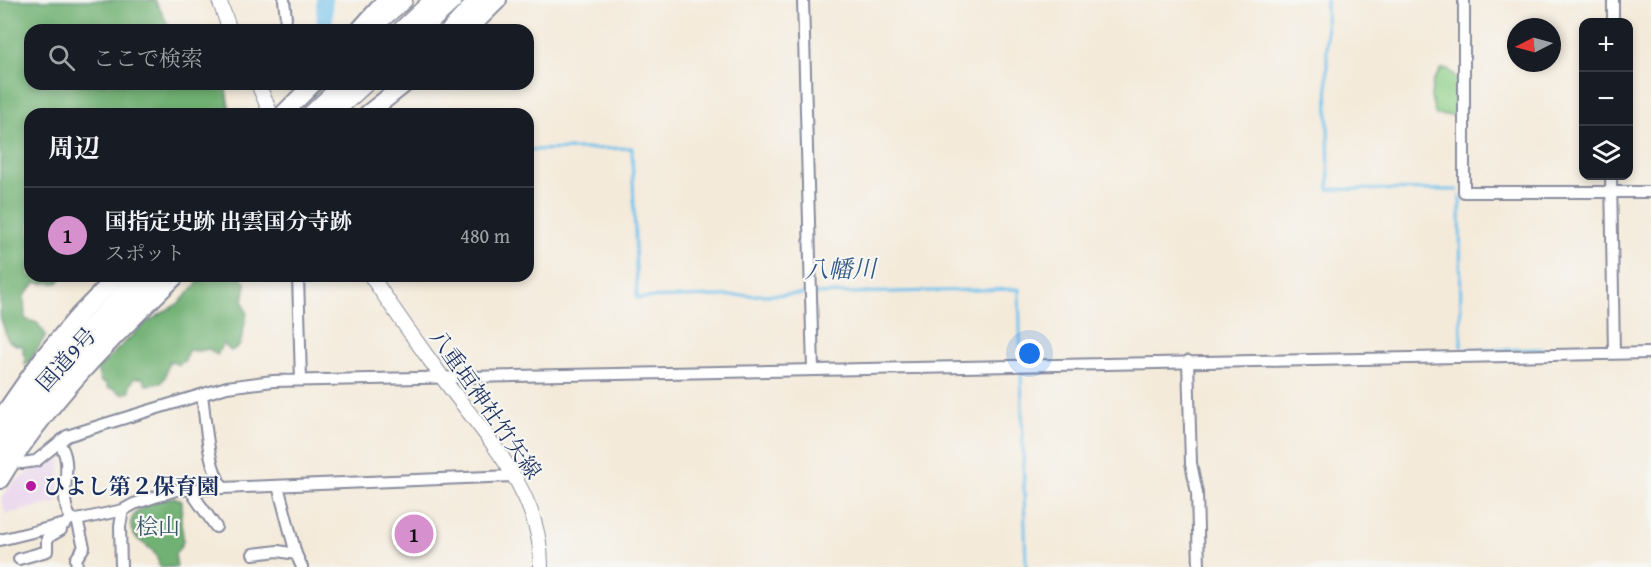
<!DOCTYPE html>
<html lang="ja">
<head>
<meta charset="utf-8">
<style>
	:root { --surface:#171b24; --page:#20242c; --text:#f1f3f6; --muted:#9ea1a6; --line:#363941; --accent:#d690ce }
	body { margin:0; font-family:"Gentium Book Plus","Noto Serif JP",serif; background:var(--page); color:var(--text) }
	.controls { position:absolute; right:18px; top:18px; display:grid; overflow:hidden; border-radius:12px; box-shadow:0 3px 9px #0003 }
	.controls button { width:54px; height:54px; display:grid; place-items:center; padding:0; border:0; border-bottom:2px solid var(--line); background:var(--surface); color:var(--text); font:30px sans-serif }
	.compass { position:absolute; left:1507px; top:18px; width:54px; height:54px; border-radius:50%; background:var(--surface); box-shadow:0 3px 9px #0003; rotate:264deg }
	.you { position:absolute; left:1030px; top:354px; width:21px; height:21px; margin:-15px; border:4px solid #fff; border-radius:50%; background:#1a73e8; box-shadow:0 0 0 9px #1a73e833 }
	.badge { display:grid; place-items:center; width:39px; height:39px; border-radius:50%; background:var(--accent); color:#111; font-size:20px; font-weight:700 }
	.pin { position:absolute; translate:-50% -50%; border:3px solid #fff; box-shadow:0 2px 6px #0006 }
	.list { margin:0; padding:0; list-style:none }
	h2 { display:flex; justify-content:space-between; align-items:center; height:78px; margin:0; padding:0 24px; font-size:26px }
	h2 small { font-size:20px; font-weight:400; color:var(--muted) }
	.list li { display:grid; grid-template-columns:39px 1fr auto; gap:18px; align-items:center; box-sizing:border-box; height:96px; padding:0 24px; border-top:2px solid var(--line) }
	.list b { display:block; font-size:22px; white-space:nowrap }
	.list p { margin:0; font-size:20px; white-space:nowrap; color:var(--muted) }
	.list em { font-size:20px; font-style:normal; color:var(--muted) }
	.icon { flex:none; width:33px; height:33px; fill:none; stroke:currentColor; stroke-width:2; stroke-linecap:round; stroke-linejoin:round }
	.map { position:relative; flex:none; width:1651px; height:567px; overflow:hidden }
	.search { position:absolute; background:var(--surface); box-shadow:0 3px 9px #0003; left:24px; top:24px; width:510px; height:66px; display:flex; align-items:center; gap:15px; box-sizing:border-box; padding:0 21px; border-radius:18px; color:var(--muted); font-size:22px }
	.panel { position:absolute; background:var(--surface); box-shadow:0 3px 9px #0003; left:24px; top:108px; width:510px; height:174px; border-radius:18px }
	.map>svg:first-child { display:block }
	.built { fill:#e9d1ed }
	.green { fill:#8cce86; stroke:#547e72; stroke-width:1.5 }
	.forest { fill:#71b173; stroke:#467068; stroke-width:1.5 }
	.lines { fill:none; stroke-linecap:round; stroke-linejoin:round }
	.stream { stroke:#70c0eb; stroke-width:3 }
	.river { stroke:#70c0eb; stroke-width:16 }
	.minor-casing { stroke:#888c9c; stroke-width:14 }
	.secondary-casing { stroke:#888c9c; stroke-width:16 }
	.trunk-casing { stroke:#888c9c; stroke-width:20 }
	.motorway-casing { stroke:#888c9c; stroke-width:21 }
	.minor { stroke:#fff; stroke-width:10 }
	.secondary { stroke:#fff; stroke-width:14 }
	.trunk { stroke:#fff; stroke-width:16 }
	.motorway { stroke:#fff; stroke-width:18 }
	.poi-dot { fill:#b5179e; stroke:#f6f6f2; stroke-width:2 }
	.labels { text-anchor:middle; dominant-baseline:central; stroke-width:4.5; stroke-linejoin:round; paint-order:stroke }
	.street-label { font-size:22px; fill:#1b2f5e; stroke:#f6f6f2 }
	.poi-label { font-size:22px; font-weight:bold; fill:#1b2f5e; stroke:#f6f6f2; text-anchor:start }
	.park-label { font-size:22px; fill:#375768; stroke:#f6f6f2 }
	.water-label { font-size:24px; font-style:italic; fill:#355a88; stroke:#f6f6f2 }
</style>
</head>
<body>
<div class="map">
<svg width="1651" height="567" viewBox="0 0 1651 567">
	<rect width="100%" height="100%" fill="#f6f6f2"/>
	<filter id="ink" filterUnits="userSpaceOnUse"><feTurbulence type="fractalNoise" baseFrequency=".0167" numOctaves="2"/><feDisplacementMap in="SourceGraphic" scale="12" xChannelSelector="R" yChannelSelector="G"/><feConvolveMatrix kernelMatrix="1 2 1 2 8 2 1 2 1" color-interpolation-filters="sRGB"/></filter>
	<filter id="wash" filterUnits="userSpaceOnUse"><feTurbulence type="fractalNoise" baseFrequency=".008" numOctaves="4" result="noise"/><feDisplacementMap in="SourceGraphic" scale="24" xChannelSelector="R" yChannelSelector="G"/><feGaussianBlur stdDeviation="1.35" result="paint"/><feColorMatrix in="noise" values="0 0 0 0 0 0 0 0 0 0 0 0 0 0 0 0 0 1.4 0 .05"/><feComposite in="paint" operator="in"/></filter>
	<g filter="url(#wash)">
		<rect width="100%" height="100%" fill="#f4eada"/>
		<path class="built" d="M59,457H61L58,502L6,514L1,499L14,482L36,467Z"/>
		<path class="green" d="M1441,69H1448L1457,80H1460V115H1436L1435,113L1431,97L1433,82Z"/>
		<path class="forest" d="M0,0H155L171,30H30V84H225L230,112L229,114H30V276H64L57,283H35L24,296L25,319L37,323L46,335L29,363L25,365L26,357L23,354V346C2,344 8,333 0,318Z
			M204,276H240L246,284L243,301L247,313L240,345L231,351L223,344L217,355L209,349L198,351L188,350L185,360L179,365L169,361L165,377L161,383L146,385L143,378H134L130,386V392L122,394L114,389L108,388L106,383L101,382L97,369L144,324L179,303Z
			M175,497L182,502C183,510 180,515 181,521C182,538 188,539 175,554L177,567H160C159,563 157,558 155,554C150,546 138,542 134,535C119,511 158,499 175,497Z"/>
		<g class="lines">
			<path class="stream" d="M1326,0L1329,189L1458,190
				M528,150L632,148L637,298L1019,289L1026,567
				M1460,196L1461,347
				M1466,350L1543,349"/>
			<path class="river" d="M324,0L325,25"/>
		</g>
	</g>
	<g filter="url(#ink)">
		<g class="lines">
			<g class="minor-casing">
				<path id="minor" d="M803,0L813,370
					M1464,0V192H1651
					M1613,22V0
					M283,30L286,18L284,0
					M1611,176L1614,353
					M298,276L301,380
					M1188,361L1191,463L1197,493L1199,567
					M202,395C206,422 207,465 223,488L513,476
					M59,443C76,465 56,496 71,518
					M12,461L22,463L36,461L67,436L105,424L227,387L273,381L1651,353
					M278,486L296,554L302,567
					M193,488L194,496L216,527
					M0,540L65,524L71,518L77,520L123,510L134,504L176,490L223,488
					M253,554L278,551L296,554
					M19,559L47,551V538L61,530
					M77,567L76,559L84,547L77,520
					M121,567L120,526L123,510"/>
			</g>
			<g class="secondary-casing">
				<path id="secondary" d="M219,0L230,30
					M258,84L271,114
					M371,276C394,310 418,344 442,377C483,434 542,492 541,567"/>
			</g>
			<g class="trunk-casing">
				<path id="trunk" d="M360,29L386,0
					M468,30L498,0
					M283,114L313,84
					M367,114L405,84
					M0,419L44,356L79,315L117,276
					M0,480C46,403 112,338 176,276"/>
			</g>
			<g class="motorway-casing">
				<path id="motorway" d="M368,30L403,0
					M402,30L434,0
					M421,30L453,0
					M451,30L479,0
					M395,90L401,84
					M312,114L344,84
					M331,114L364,84
					M0,436L61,358L140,276
					M0,460C46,393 102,333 160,276"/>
			</g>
			<use href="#minor" class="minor"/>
			<use href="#secondary" class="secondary"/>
			<use href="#trunk" class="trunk"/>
			<use href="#motorway" class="motorway"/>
		</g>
	</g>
	<circle class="poi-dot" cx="31" cy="486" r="6"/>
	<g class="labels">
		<g class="street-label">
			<text transform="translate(66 359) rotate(-48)">国道9号</text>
			<text transform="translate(486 404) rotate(55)">八重垣神社竹矢線</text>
		</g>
		<g class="poi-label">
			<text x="43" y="486">ひよし第２保育園</text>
		</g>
		<g class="park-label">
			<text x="158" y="526">桧山</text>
		</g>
		<g class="water-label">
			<text transform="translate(840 269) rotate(-1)">八幡川</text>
		</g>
	</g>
</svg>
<div class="controls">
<button>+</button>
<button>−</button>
<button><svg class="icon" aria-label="layers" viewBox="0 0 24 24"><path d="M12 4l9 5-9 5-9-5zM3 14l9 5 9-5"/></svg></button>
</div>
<svg class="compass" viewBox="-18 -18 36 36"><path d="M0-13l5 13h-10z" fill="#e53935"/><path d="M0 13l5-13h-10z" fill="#9ea1a6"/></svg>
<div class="you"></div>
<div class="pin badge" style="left:414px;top:534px">1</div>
<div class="search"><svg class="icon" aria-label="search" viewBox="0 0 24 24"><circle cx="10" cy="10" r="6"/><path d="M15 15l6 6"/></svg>ここで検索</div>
<section class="panel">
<h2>周辺<small></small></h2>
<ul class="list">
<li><span class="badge">1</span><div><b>国指定史跡 出雲国分寺跡</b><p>スポット</p></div><em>480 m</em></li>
</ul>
</section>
</div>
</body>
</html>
